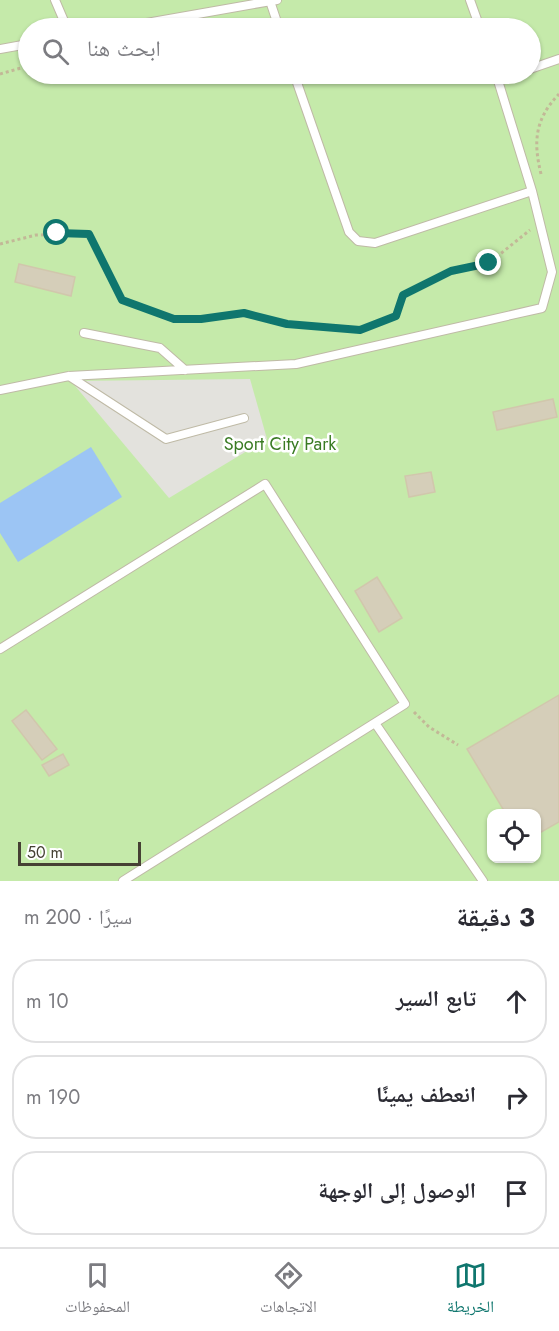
<!DOCTYPE html>
<html lang="ar">
<head>
<meta charset="utf-8">
<style>
	:root { --surface:#fff; --page:#f7f7f7; --text:#2b2b33; --muted:#7c7c81; --line:#e1e1e2; --accent:#0f766e }
	body { margin:0; font-family:Jost,"Noto Naskh Arabic",sans-serif; background:var(--page); color:var(--text); direction:rtl }
	.controls { position:absolute; right:18px; bottom:18px; display:grid; overflow:hidden; border-radius:12px; box-shadow:0 2px 4px #0004 }
	.controls button { width:54px; height:54px; display:grid; place-items:center; padding:0; border:0; border-bottom:2px solid var(--line); background:var(--surface); color:var(--text); font:30px sans-serif }
	.scale { position:absolute; left:18px; bottom:15px; width:123px; box-sizing:border-box; padding-left:6px; border:3px solid #464134; border-top:0; font-size:16px; line-height:21px; white-space:nowrap; color:#464134; -webkit-text-stroke:4px #fff; paint-order:stroke }
	.stop { position:absolute; width:18px; height:18px; margin:-14px; border:4px solid #0f766e; border-radius:50%; background:#fff }
	.stop.end { background:#0f766e; border-color:#fff; box-shadow:0 2px 6px #0008 }
	.list { margin:0; padding:0; list-style:none }
	h2 { display:flex; justify-content:space-between; align-items:center; height:78px; margin:0; padding:0 24px; font-size:26px }
	h2 small { font-size:20px; font-weight:400; color:var(--muted) }
	.list li { display:grid; grid-template-columns:39px 1fr auto; gap:18px; align-items:center; box-sizing:border-box; height:84px; margin:0 12px 12px; padding:0 12px; border:2px solid var(--line); border-radius:24px }
	.list b { display:block; font-size:22px; white-space:nowrap }
	.list em { font-size:20px; font-style:normal; color:var(--muted) }
	.icon { flex:none; width:33px; height:33px; fill:none; stroke:currentColor; stroke-width:2; stroke-linecap:round; stroke-linejoin:round }
	.map { position:relative; flex:none; width:559px; height:881px; overflow:hidden; direction:ltr }
	.search { position:absolute; background:var(--surface); box-shadow:0 2px 4px #0004; left:18px; right:18px; top:18px; height:66px; display:flex; align-items:center; gap:15px; box-sizing:border-box; padding:0 21px; border-radius:33px; color:var(--muted); font-size:22px }
	.sheet { height:366px; background:var(--surface) }
	nav { display:flex; justify-content:space-around; align-items:center; box-sizing:border-box; height:84px; border-top:2px solid var(--line); background:var(--surface); font-size:16px; color:var(--muted) }
	nav a { display:grid; justify-items:center; gap:3px }
	nav .on { color:var(--accent) }
	.map>svg:first-child { display:block }
	.green { fill:#c5eaaa; fill-rule:evenodd }
	.parking { fill:#e3e2dd }
	.water { fill:#9cc5f4 }
	.building { fill:#d5ceb9; stroke:#d1c7ac; stroke-width:1.5 }
	.lines { fill:none; stroke-linecap:round; stroke-linejoin:round }
	.service-casing { stroke:#bfbaa6; stroke-width:10 }
	.path { stroke:#c2b897; stroke-width:3; stroke-dasharray:3 3; stroke-linecap:butt }
	.service { stroke:#fff; stroke-width:8 }
	.route { stroke:#0f766e; stroke-width:8 }
	.labels { text-anchor:middle; dominant-baseline:central; stroke-width:5; stroke-linejoin:round; paint-order:stroke }
	.park-label { font-size:18px; fill:#3a7b24; stroke:#fff }
</style>
</head>
<body>
<div class="map">
<svg width="559" height="881" viewBox="0 0 559 881">
	<rect width="100%" height="100%" fill="#f3f1e4"/>
	<path class="green" d="M0,0H559V881H0ZM28,28H530V74H28ZM492,814H536V858H492Z"/>
	<path class="parking" d="M250,379L267,439L169,498L71,381Z"/>
	<path class="water" d="M91,447L122,497L18,562L0,533V503Z"/>
	<path class="building" d="M19,264L75,277L71,296L15,282Z
		M553,399L557,417L497,430L493,412Z
		M431,472L435,492L409,497L405,476Z
		M377,577L402,618L379,632L355,591Z
		M559,695V822L536,835V814H506L467,749Z
		M26,710L57,749L42,760L12,721Z
		M63,754L69,765L49,776L42,765Z"/>
	<g class="lines">
		<g class="service-casing">
			<path id="service" d="M55,0L67,28
				M470,0L480,28
				M270,1L279,28
				M118,28L277,0
				M0,49L28,44
				M530,69L559,59
				M294,74L349,232L358,241L375,243L532,191
				M498,80L517,74
				M84,333L160,348L185,370
				M69,376L166,439L244,418
				M0,390L69,376L296,364L542,308L552,272L532,191L496,74
				M0,649L265,484L405,704L123,881
				M375,723L483,881"/>
		</g>
		<path class="path" d="M224,28L229,20
			M0,74L28,66
			M66,74L91,78L118,74
			M541,174C533,141 535,119 559,94
			M0,244L36,235L89,234L122,300L174,319L245,313L287,324L359,330L396,316L403,295L451,271L489,263L530,230
			M414,712L429,727L458,745"/>
		<use href="#service" class="service"/>
	</g>
	<g class="lines">
		<path class="route" d="M57,233L89,234L122,300L174,319H201L244,313L287,324L360,330L396,316L403,295L451,271L489,263"/>
	</g>
	<g class="labels">
		<g class="park-label">
			<text x="280" y="444">Sport City Park</text>
		</g>
	</g>
</svg>
<div class="controls">
<button><svg class="icon" aria-label="locate" viewBox="0 0 24 24"><circle cx="12" cy="12" r="6"/><path d="M12 2v4M12 18v4M2 12h4M18 12h4"/></svg></button>
</div>
<div class="scale">50 m</div>
<div class="stop" style="left:57px;top:233px"></div>
<div class="stop end" style="left:489px;top:263px"></div>
<div class="search"><svg class="icon" aria-label="search" viewBox="0 0 24 24"><circle cx="10" cy="10" r="6"/><path d="M15 15l6 6"/></svg>ابحث هنا</div>
</div>
<section class="sheet">
<h2>3 دقيقة<small>سيرًا · 200 m</small></h2>
<ul class="list">
<li><svg class="icon" aria-label="ahead" viewBox="0 0 24 24"><path d="M12 20V5M6 11l6-6 6 6"/></svg><div><b>تابع السير</b></div><em>10 m</em></li>
<li><svg class="icon" aria-label="right" viewBox="0 0 24 24"><path d="M7 20v-9h11M14 6l5 5-5 5"/></svg><div><b>انعطف يمينًا</b></div><em>190 m</em></li>
<li><svg class="icon" aria-label="arrive" viewBox="0 0 24 24"><path d="M6 21V4h12l-3 4 3 4H6"/></svg><div><b>الوصول إلى الوجهة</b></div></li>
</ul>
</section>
<nav>
<a class="on"><svg class="icon" aria-label="map" viewBox="0 0 24 24"><path d="M3 6l6-2 6 2 6-2v14l-6 2-6-2-6 2zM9 4v14M15 6v14"/></svg>الخريطة</a>
<a><svg class="icon" aria-label="directions" viewBox="0 0 24 24"><path d="M12 3l9 9-9 9-9-9zM9 14v-3h6M13 9l2 2-2 2"/></svg>الاتجاهات</a>
<a><svg class="icon" aria-label="saved" viewBox="0 0 24 24"><path d="M7 4h10v16l-5-4-5 4z"/></svg>المحفوظات</a>
</nav>
</body>
</html>
